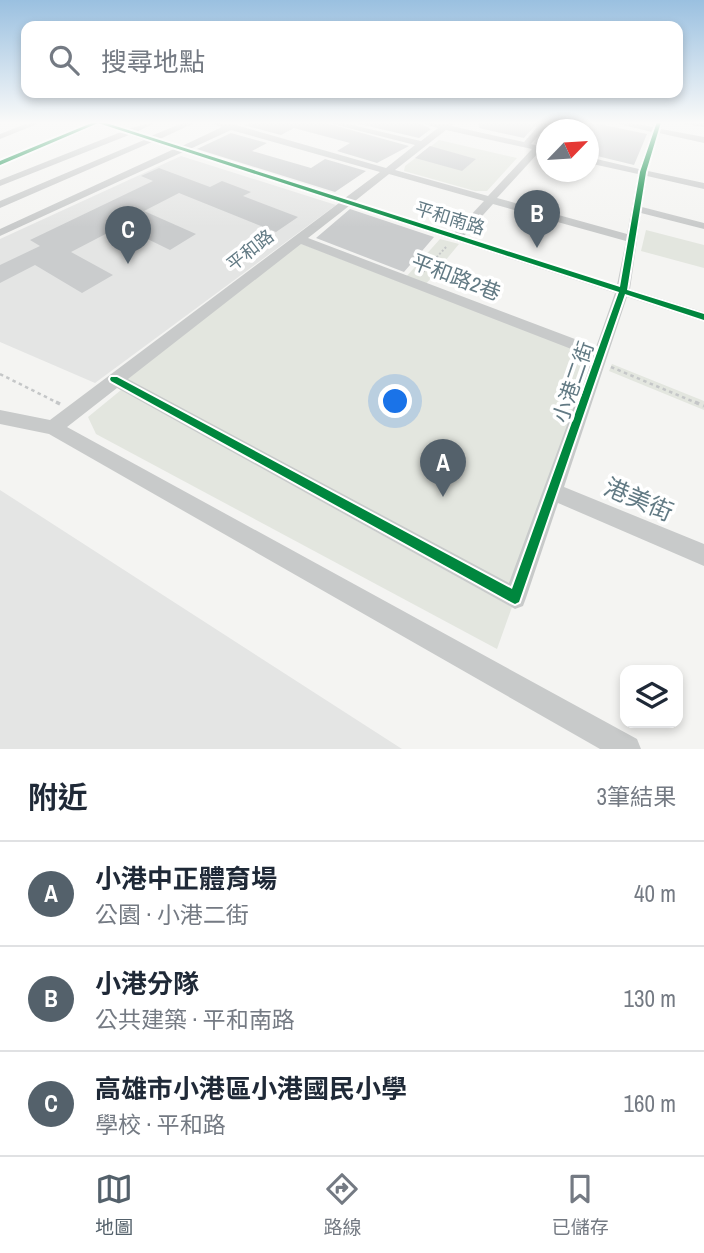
<!DOCTYPE html>
<html lang="zh-TW">
<head>
<meta charset="utf-8">
<style>
	:root { --surface:#fff; --page:#f6f6f7; --text:#1f2937; --muted:#747a83; --line:#e0e1e3; --accent:#54616b }
	body { margin:0; font-family:"Archivo Narrow","Noto Sans TC",sans-serif; background:var(--page); color:var(--text) }
	.controls { position:absolute; right:21px; bottom:21px; display:grid; overflow:hidden; border-radius:14px; box-shadow:0 4px 10px #0003 }
	.controls button { width:63px; height:63px; display:grid; place-items:center; padding:0; border:0; border-bottom:2px solid var(--line); background:var(--surface); color:var(--text); font:35px sans-serif }
	.compass { position:absolute; left:536px; top:119px; width:63px; height:63px; border-radius:50%; background:var(--surface); box-shadow:0 4px 10px #0003; rotate:65deg }
	.you { position:absolute; left:396px; top:402px; width:24px; height:24px; margin:-18px; border:5px solid #fff; border-radius:50%; background:#1a73e8; box-shadow:0 0 0 10px #1a73e833 }
	.badge { display:grid; place-items:center; width:46px; height:46px; border-radius:50%; background:var(--accent); color:#fff; font-size:23px; font-weight:700 }
	.pin { position:absolute; translate:-50% -58px; filter:drop-shadow(0 2px 4px #0008) }
	.pin::after { content:''; position:absolute; top:37px; width:24px; height:21px; background:inherit; clip-path:polygon(0 0,100% 0,50% 100%) }
	.list { margin:0; padding:0; list-style:none }
	h2 { display:flex; justify-content:space-between; align-items:center; height:91px; margin:0; padding:0 28px; font-size:30px }
	h2 small { font-size:23px; font-weight:400; color:var(--muted) }
	.list li { display:grid; grid-template-columns:46px 1fr auto; gap:21px; align-items:center; box-sizing:border-box; height:105px; padding:0 28px; border-top:2px solid var(--line) }
	.list b { display:block; font-size:26px; white-space:nowrap }
	.list p { margin:0; font-size:23px; white-space:nowrap; color:var(--muted) }
	.list em { font-size:23px; font-style:normal; color:var(--muted) }
	.icon { flex:none; width:38px; height:38px; fill:none; stroke:currentColor; stroke-width:2; stroke-linecap:round; stroke-linejoin:round }
	.map { position:relative; flex:none; width:704px; height:749px; overflow:hidden }
	.search { position:absolute; background:var(--surface); box-shadow:0 4px 10px #0003; left:21px; right:21px; top:21px; height:77px; display:flex; align-items:center; gap:18px; box-sizing:border-box; padding:0 24px; border-radius:14px; color:var(--muted); font-size:26px }
	.sheet { height:406px; background:var(--surface) }
	nav { display:flex; justify-content:space-around; align-items:center; box-sizing:border-box; height:98px; border-top:2px solid var(--line); background:var(--surface); font-size:19px; color:var(--muted) }
	nav a { display:grid; justify-items:center; gap:4px }
	nav .on { color:var(--accent) }
	.map>svg:first-child { display:block }
	.built { fill:#e4e5e4 }
	.green { fill:#e3e6df }
	.building { fill:#cacccd }
	.lines { fill:none; stroke-linecap:round; stroke-linejoin:round }
	.path-far2 { stroke:#c5c7c8; stroke-width:2; stroke-dasharray:2 2; stroke-linecap:butt }
	.path-far1 { stroke:#c5c7c8; stroke-width:2.5; stroke-dasharray:3.5 3.5; stroke-linecap:butt }
	.path { stroke:#c5c7c8; stroke-width:3.5; stroke-dasharray:4.5 4.5; stroke-linecap:butt }
	.minor { fill:#c8caca; fill-rule:evenodd }
	.cycleway-casing { stroke:#fff; stroke-width:4 }
	.cycleway { fill:#00873e; fill-rule:evenodd }
	.labels { text-anchor:middle; dominant-baseline:central; stroke-width:7; stroke-linejoin:round; paint-order:stroke }
	.far-street-label { font-size:18px; fill:#627a84; stroke:#fff }
	.street-label { font-size:21px; fill:#627a84; stroke:#fff }
	.near-street-label { font-size:24px; fill:#627a84; stroke:#fff }
</style>
</head>
<body>
<div class="map">
<svg width="704" height="749" viewBox="0 0 704 749">
	<rect width="100%" height="100%" fill="#f4f4f2"/>
	<path class="built" d="M181,156L336,205L95,383L0,342V239Z
		M0,490L402,749H0Z"/>
	<path class="green" d="M439,140L517,158L487,191H475L404,171L405,166Z
		M646,230L704,245V268L641,251Z
		M440,239L459,244L426,284L406,277Z
		M294,241L596,357L513,592L120,375Z
		M612,364L704,401V410L609,371Z
		M121,390L512,607L497,649L96,434L88,417Z"/>
	<path class="building" d="M250,122H322L409,146L377,163L337,151L350,143L294,128L281,135L244,125Z
		M351,122H416L431,129L419,138Z
		M479,122H538L524,138L479,128Z
		M589,122L647,134L634,165L589,154Z
		M231,133L267,143L252,151L311,168L325,159L366,171L335,192L197,149Z
		M430,146L476,159L462,171L415,158Z
		M159,168L210,187L222,181L251,192L243,196L298,217L276,232L179,193L144,211L196,234L170,250L121,226L71,252L113,275L82,293L35,265L0,283V265L40,246L30,240L153,181L141,176Z
		M350,209L434,237L404,272L316,238Z"/>
	<g class="lines">
		<path class="path-far2" d="M423,272L447,246"/>
		<path class="path-far1" d="M611,367L699,404
			M0,374L60,404"/>
		<path class="path" d="M56,402L60,404
			M695,402L704,406"/>
		<path class="minor" d="M31,122H42L0,139V134Z
			M91,122C103,122 123,129 130,128C140,127 146,122 157,122L136,132L151,136L185,122H196L160,139L182,146L222,127L208,122L232,124L386,168L415,145L325,122H339L421,141L438,128L418,122L443,124L455,122L451,126L524,142L542,122H550L531,144L546,148V152L540,151L497,198L627,234L638,174L588,163V157L639,169L652,132L611,122H627L653,127L655,122H663L661,129L704,137V143L659,133L648,171L704,183V189L647,176L642,207L704,223V229L641,213L630,289L704,312V322L627,297L564,487L704,544V566L558,503L526,598L523,606L515,609L117,388L67,427L637,739L641,749H600L49,434L0,424V410L50,420L339,203L183,152L0,236V229L174,149L152,142L0,208V201L144,140L129,135L0,186V180L121,132L98,125L0,166V160ZM231,130L380,172L345,198L190,149ZM446,130L532,149L488,196L395,170ZM389,174L484,201L454,233L355,201ZM493,204L626,241L617,285L464,236ZM349,206L615,293L596,347L308,238ZM301,244L592,357L509,583L128,379Z
			M684,122L704,123V127L685,124Z"/>
		<g class="cycleway-casing">
			<path id="cycleway" d="M94,122H103L620,287L640,172L657,122H661L646,172L627,290L704,314V320L625,294L519,602L515,604L511,602L111,381L110,379L111,377H117L512,589L619,292L98,123L0,165V161Z"/>
		</g>
		<use href="#cycleway" class="cycleway"/>
	</g>
	<linearGradient id="sky" x2="0" y2="1"><stop stop-color="#9ac0e0"/><stop offset="0.54" stop-color="#fafaf9"/><stop offset="1" stop-color="#fafaf9" stop-opacity="0"/></linearGradient>
	<rect width="704" height="227" fill="url(#sky)"/>
	<g class="labels">
		<g class="far-street-label">
			<text transform="translate(450 218) rotate(17)">平和南路</text>
			<text transform="translate(250 250) rotate(-38)">平和路</text>
		</g>
		<g class="street-label">
			<text transform="translate(456 277) rotate(21)">平和路2巷</text>
			<text transform="translate(573 382) rotate(-71)">小港二街</text>
		</g>
		<g class="near-street-label">
			<text transform="translate(639 499) rotate(23)">港美街</text>
		</g>
	</g>
</svg>
<div class="controls">
<button><svg class="icon" aria-label="layers" viewBox="0 0 24 24"><path d="M12 4l9 5-9 5-9-5zM3 14l9 5 9-5"/></svg></button>
</div>
<svg class="compass" viewBox="-18 -18 36 36"><path d="M0-13l5 13h-10z" fill="#e53935"/><path d="M0 13l5-13h-10z" fill="#747a83"/></svg>
<div class="you"></div>
<div class="pin badge" style="left:443px;top:497px">A</div>
<div class="pin badge" style="left:537px;top:248px">B</div>
<div class="pin badge" style="left:128px;top:264px">C</div>
<div class="search"><svg class="icon" aria-label="search" viewBox="0 0 24 24"><circle cx="10" cy="10" r="6"/><path d="M15 15l6 6"/></svg>搜尋地點</div>
</div>
<section class="sheet">
<h2>附近<small>3筆結果</small></h2>
<ul class="list">
<li><span class="badge">A</span><div><b>小港中正體育場</b><p>公園 · 小港二街</p></div><em>40 m</em></li>
<li><span class="badge">B</span><div><b>小港分隊</b><p>公共建築 · 平和南路</p></div><em>130 m</em></li>
<li><span class="badge">C</span><div><b>高雄市小港區小港國民小學</b><p>學校 · 平和路</p></div><em>160 m</em></li>
</ul>
</section>
<nav>
<a class="on"><svg class="icon" aria-label="map" viewBox="0 0 24 24"><path d="M3 6l6-2 6 2 6-2v14l-6 2-6-2-6 2zM9 4v14M15 6v14"/></svg>地圖</a>
<a><svg class="icon" aria-label="directions" viewBox="0 0 24 24"><path d="M12 3l9 9-9 9-9-9zM9 14v-3h6M13 9l2 2-2 2"/></svg>路線</a>
<a><svg class="icon" aria-label="saved" viewBox="0 0 24 24"><path d="M7 4h10v16l-5-4-5 4z"/></svg>已儲存</a>
</nav>
</body>
</html>
